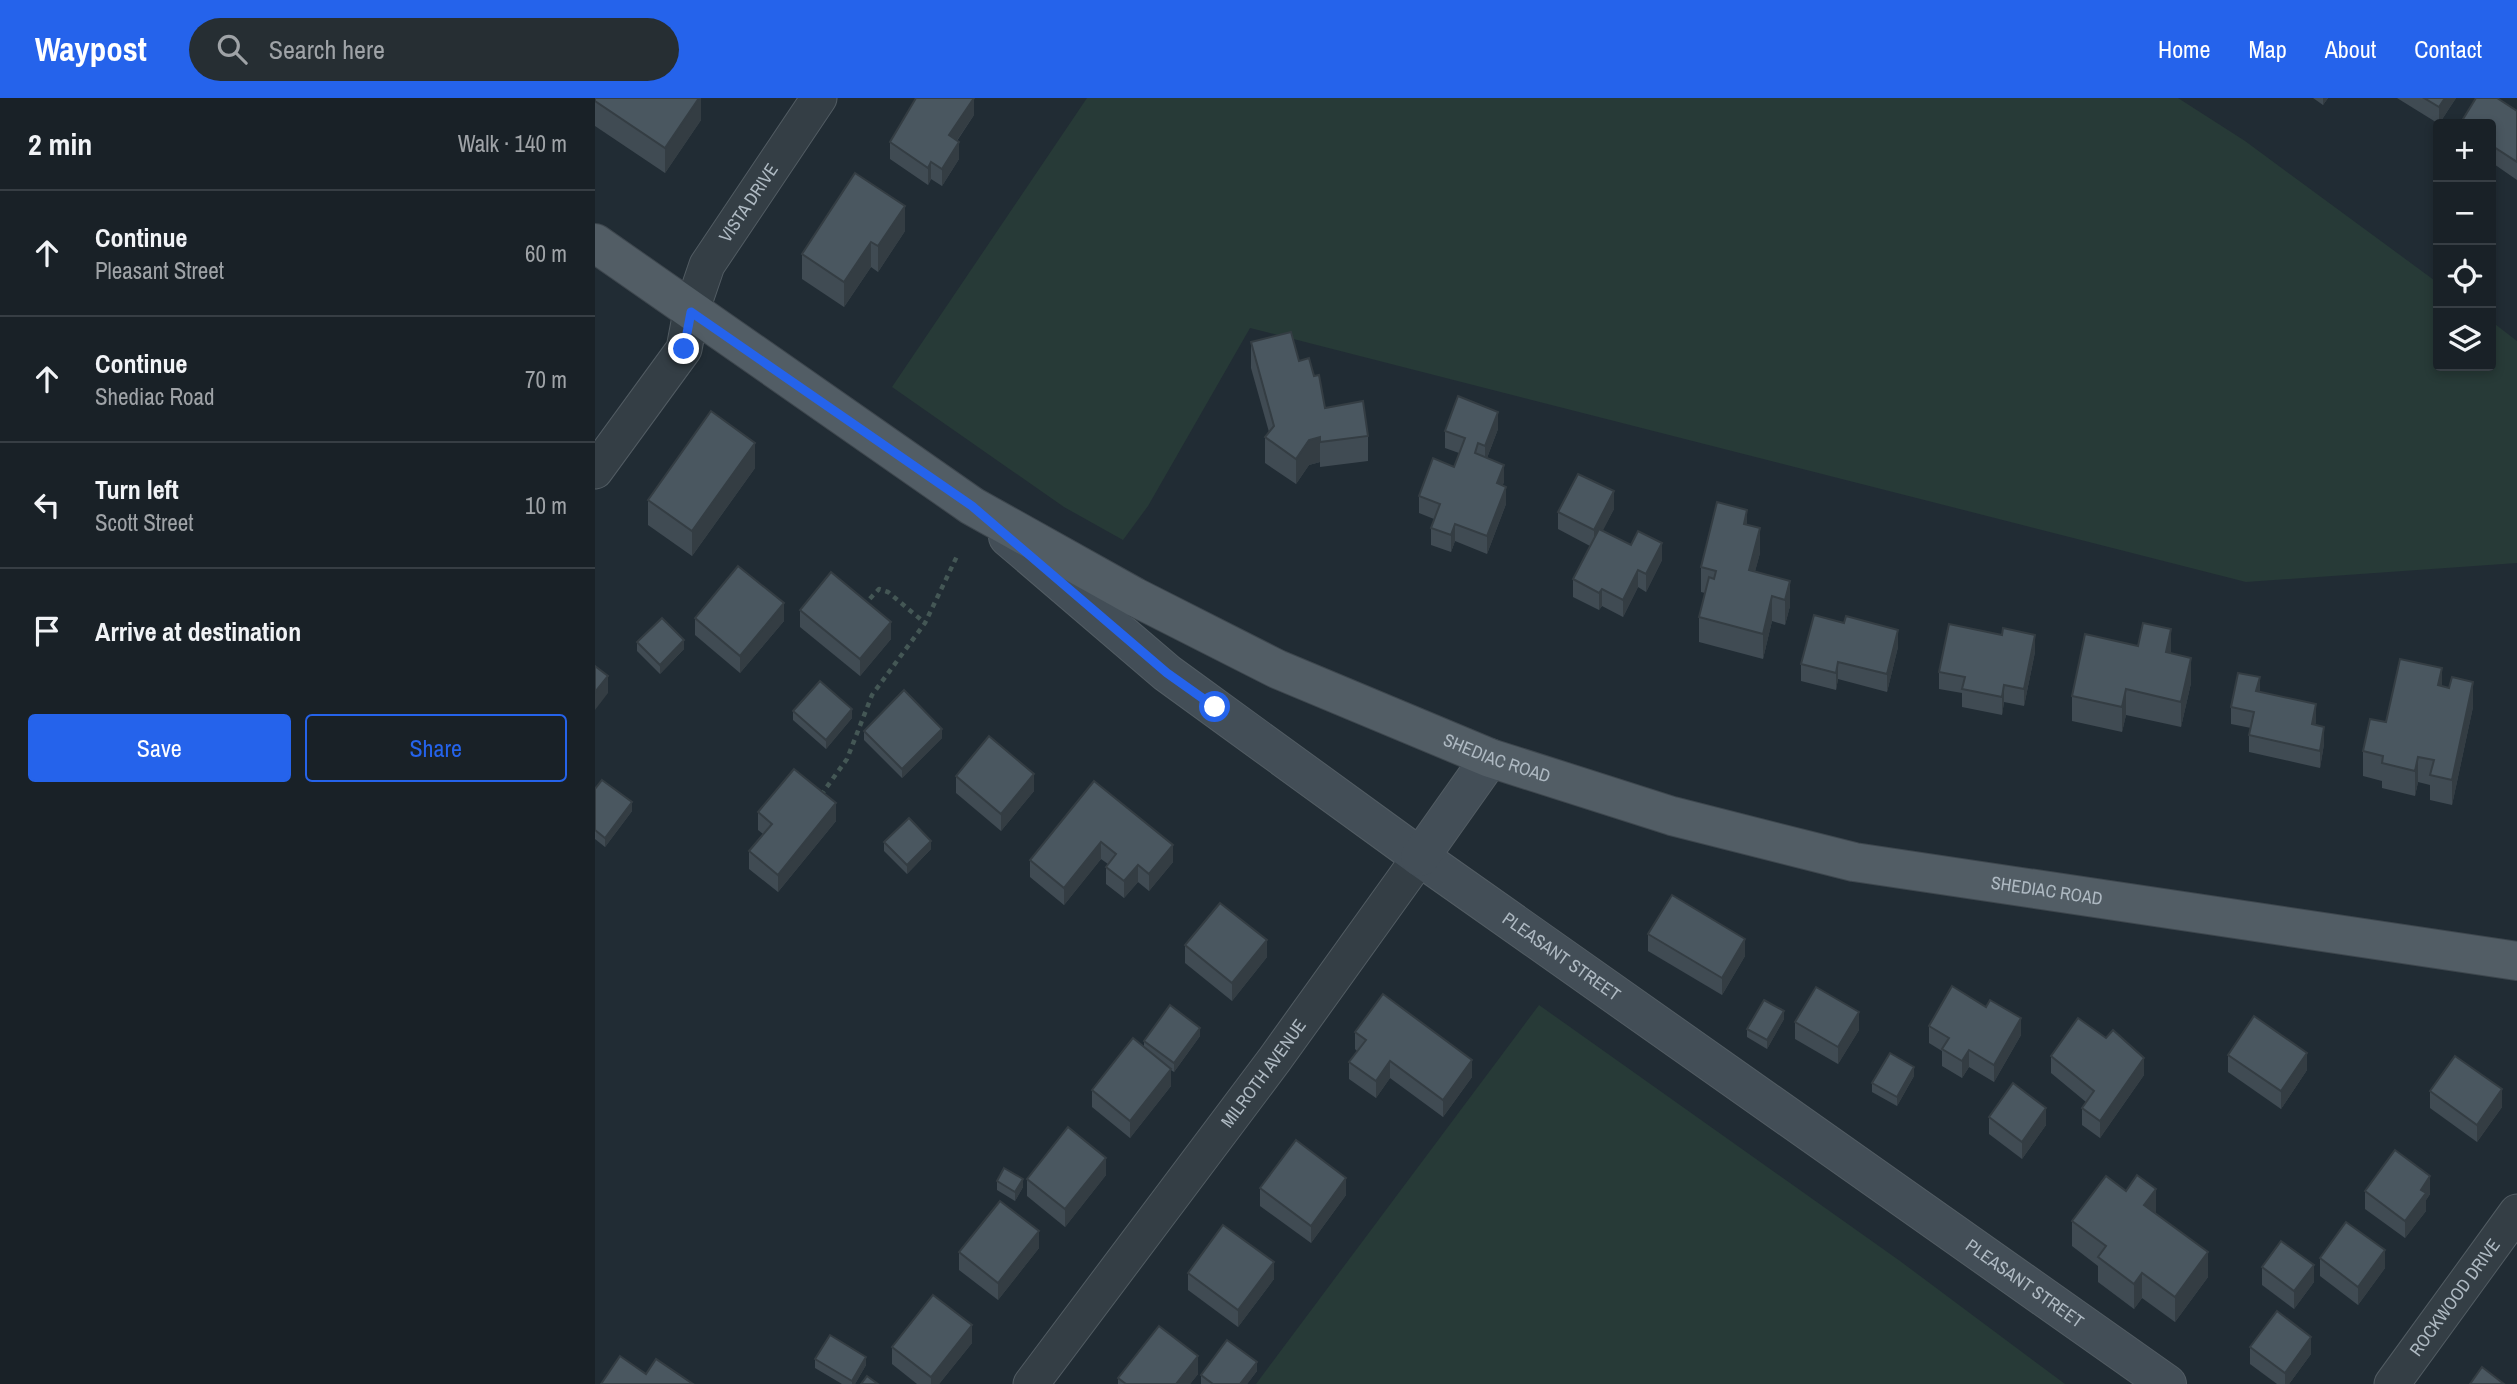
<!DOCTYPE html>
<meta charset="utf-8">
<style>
body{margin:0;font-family:"Archivo Narrow",sans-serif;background:#262e33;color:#f1f3f6}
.controls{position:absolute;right:21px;top:21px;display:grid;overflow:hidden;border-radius:7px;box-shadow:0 4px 10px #0003}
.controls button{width:63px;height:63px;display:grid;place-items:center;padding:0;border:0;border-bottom:2px solid #373e44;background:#192127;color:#f1f3f6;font:35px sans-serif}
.stop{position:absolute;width:21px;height:21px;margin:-16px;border:5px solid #2563eb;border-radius:50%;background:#fff}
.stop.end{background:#2563eb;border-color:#fff;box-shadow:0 2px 7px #0008}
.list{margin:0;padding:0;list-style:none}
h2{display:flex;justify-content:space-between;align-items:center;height:91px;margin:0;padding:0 28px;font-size:30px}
h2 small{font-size:23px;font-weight:400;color:#9fa3a7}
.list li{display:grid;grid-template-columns:46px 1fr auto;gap:21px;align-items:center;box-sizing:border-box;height:126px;padding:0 28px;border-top:2px solid #373e44}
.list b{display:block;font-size:26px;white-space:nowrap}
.list p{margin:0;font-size:23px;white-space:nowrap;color:#9fa3a7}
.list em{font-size:23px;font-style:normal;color:#9fa3a7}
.actions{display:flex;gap:14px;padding:21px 28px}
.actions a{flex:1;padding:16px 0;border:2px solid #2563eb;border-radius:7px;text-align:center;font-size:24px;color:#2563eb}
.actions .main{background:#2563eb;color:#fff}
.icon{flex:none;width:38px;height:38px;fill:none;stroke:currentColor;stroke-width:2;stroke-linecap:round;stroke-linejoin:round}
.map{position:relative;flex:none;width:1922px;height:1286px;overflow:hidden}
header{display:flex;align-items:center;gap:42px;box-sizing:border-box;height:98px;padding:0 35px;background:#2563eb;color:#fff}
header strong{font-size:33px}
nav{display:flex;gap:38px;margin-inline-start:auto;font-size:24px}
.search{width:490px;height:63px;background:#262e33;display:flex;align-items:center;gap:18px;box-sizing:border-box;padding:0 24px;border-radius:38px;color:#9fa3a7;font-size:26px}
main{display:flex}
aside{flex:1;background:#192127}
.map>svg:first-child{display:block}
</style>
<header>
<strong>Waypost</strong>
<div class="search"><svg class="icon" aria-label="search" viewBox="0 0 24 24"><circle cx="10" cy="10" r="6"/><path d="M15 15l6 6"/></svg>Search here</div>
<nav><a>Home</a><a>Map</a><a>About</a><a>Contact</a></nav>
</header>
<main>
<aside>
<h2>2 min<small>Walk · 140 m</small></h2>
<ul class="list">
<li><svg class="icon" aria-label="ahead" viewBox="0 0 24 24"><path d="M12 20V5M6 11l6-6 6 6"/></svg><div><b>Continue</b><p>Pleasant Street</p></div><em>60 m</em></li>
<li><svg class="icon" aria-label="ahead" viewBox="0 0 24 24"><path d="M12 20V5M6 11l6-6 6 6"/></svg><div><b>Continue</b><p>Shediac Road</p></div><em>70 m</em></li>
<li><svg class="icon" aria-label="left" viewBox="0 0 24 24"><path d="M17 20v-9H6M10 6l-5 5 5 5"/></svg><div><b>Turn left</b><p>Scott Street</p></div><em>10 m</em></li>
<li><svg class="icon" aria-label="arrive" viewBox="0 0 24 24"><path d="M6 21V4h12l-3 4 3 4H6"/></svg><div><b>Arrive at destination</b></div></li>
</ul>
<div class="actions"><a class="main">Save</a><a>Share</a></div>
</aside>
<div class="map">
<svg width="1922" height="1286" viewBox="0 0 1922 1286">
<rect width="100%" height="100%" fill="#212c34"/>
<!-- green -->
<g fill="#273a37">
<polygon points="492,0 1583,0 1650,43 1843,185 1843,268 1896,268 1896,223 1922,243 1922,465 1651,484 655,230 553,408 528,442 469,409 297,289"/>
<polygon points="944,907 1305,1163 1470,1286 661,1286"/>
</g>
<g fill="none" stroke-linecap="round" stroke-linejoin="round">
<!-- street casing -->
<g stroke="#525c63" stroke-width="37">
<g id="street">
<path id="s1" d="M0 373 89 251 96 214 112 167 224 0"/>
<path id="s2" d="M436 1286 680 961 825 759"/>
<path id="s3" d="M1797 1286 1922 1114"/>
</g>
</g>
<!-- secondary casing -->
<g stroke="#525c63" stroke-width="40">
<g id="secondary">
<path id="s4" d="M413 439 572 575 825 759 1572 1286"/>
<polyline points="825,759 895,660"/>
</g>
</g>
<!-- primary casing -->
<g stroke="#3e474e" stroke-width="40">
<g id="primary">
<path id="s5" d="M0 145 377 408 540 499 682 571 895 660 1077 718 1259 764 1922 863"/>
</g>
</g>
<!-- path -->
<g stroke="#445755" stroke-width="4.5" stroke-dasharray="5 5" stroke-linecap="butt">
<polyline points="268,508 284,491 293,494 330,525"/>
<polyline points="226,697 252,661 277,597 330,525 363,456"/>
</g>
<!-- street -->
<use href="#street" stroke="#343e45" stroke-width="35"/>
<!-- secondary -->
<use href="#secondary" stroke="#434e57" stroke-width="38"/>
<!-- primary -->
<use href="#primary" stroke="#525d65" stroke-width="38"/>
</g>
<!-- wall -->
<g fill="#404b53">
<polygon points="0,0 106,0 106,22 70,75 0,28"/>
<polygon points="1718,0 1733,0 1728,7"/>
<polygon points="1802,0 1861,0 1844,26"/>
<polygon points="1922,13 1922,82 1896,64 1896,26"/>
<polygon points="379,17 362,43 364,61 347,88 336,81 333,87 295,61 295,44"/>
<polygon points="310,133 283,174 276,169 249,209 207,181 207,156"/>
<polygon points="656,244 704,263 719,278 730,310 773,338 773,363 725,369 725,364 714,367 701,386 670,365 670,339 674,334 656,270"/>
<polygon points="903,331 892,360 909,384 907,388 911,406 892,456 860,443 856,454 836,447 836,430 839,421 824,415 824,398 859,369 864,355 850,350 850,333"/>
<polygon points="160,370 97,458 53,427 53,402"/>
<polygon points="1019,411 1007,433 1067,462 1051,494 1043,489 1028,519 1007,508 1004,512 978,499 978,481 995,448 963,431 963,414"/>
<polygon points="1152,427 1165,455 1160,473 1195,483 1195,508 1190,527 1177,523 1168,561 1104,544 1104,519 1110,495 1106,494 1106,469"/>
<polygon points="205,512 296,541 265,578 205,529"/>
<polygon points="100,520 189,523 145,575 100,537"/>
<polygon points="42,544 89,551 65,576 42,553"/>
<polygon points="1303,549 1292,594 1243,581 1241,592 1206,583 1206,566"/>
<polygon points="1440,554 1429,608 1409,604 1407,617 1367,609 1367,595 1344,591 1344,574"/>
<polygon points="1576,556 1596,585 1586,629 1531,617 1527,634 1477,623 1477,598"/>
<polygon points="1847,588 1878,609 1857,707 1835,702 1835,687 1823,684 1820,698 1787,690 1787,683 1768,678 1768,653 1791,624"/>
<polygon points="1665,594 1721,623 1720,627 1729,646 1725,670 1654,654 1654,637 1656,630 1636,626 1636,609"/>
<polygon points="198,613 257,620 231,651 198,622"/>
<polygon points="269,633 347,640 307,680 269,642"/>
<polygon points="361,678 439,693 406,733 361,695"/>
<polygon points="499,683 578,764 554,793 543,784 529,800 511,786 511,769 513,766 506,761 469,807 435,779 435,762"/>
<polygon points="0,691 37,713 10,749 0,741"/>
<polygon points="163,714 241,723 183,794 154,771 154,753 168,736 163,732"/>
<polygon points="289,744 336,751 312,776 289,753"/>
<polygon points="1053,836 1150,858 1127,897 1053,853"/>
<polygon points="590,847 672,859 637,903 590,865"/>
<polygon points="1189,921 1172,951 1152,939 1152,931"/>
<polygon points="1200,924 1264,932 1243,966 1200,941"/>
<polygon points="1334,928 1426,937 1399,984 1374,969 1367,980 1347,968 1347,953 1334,945"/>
<polygon points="760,934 877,979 848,1019 795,980 781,1000 754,981 754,964 762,953 760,951"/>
<polygon points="605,938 579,974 576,972 576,988 535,1040 497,1009 497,992 549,949 549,943"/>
<polygon points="1633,957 1712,972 1686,1011 1633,974"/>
<polygon points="1456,958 1549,977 1505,1040 1487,1027 1487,1010 1491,1004 1456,975"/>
<polygon points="1319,978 1302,1008 1277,994 1277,985"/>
<polygon points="1835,993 1907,1009 1882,1044 1835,1010"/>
<polygon points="1394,1019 1451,1027 1427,1061 1394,1036"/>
<polygon points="511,1077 470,1129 432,1098 432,1081"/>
<polygon points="402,1083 428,1089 420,1103 402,1092"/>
<polygon points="665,1090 751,1097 716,1145 665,1108"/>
<polygon points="1770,1093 1835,1096 1831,1102 1831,1113 1810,1140 1770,1111"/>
<polygon points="1561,1116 1613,1179 1580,1224 1547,1200 1539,1211 1503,1184 1503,1168 1477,1148 1477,1123"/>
<polygon points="444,1150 403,1202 364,1172 364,1154"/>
<polygon points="1725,1160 1790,1170 1763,1207 1725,1178"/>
<polygon points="1667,1169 1719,1184 1699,1211 1667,1187"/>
<polygon points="593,1175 679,1181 643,1229 593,1192"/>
<polygon points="377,1245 344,1286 322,1286 297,1266 297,1249"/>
<polygon points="1655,1249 1716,1256 1694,1286 1682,1286 1655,1266"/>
<polygon points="220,1261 271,1267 260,1286 247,1286 220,1270"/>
<polygon points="662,1273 652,1286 606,1286 606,1277"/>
<polygon points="603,1276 595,1286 523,1286 523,1280"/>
</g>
<!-- shaded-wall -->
<g fill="#343d43">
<polygon points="104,0 106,0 106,22 70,75 70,50"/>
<polygon points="379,0 379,17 354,54 354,37"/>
<polygon points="1728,0 1733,0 1728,7"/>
<polygon points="1850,0 1861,0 1844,26 1844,9"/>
<polygon points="364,44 364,61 347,88 347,71"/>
<polygon points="336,64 336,81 333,87 333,70"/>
<polygon points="310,108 310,133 283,174 283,148"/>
<polygon points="276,144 276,169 249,209 249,184"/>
<polygon points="903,314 903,331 890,365 890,348"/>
<polygon points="725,339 725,364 714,367 701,386 701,361 714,342"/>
<polygon points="160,345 160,370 97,458 97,433"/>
<polygon points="909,367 909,384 902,402 902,385"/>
<polygon points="911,389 911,406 892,456 892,438"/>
<polygon points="1019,393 1019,411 999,450 999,432"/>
<polygon points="1152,412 1152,437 1149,426"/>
<polygon points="860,426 860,443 856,454 856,437"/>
<polygon points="1165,430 1165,455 1154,497 1154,472"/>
<polygon points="1067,445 1067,462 1051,494 1051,476"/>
<polygon points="1043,472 1043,489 1028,519 1028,502"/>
<polygon points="1195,483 1195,508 1190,527 1190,502"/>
<polygon points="1007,491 1007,508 1004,512 1004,495"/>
<polygon points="1177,498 1177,523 1168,561 1168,536"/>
<polygon points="189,505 189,523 145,575 145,558"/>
<polygon points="296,524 296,541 265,578 265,561"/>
<polygon points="1576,531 1576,556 1571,554"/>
<polygon points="1303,532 1303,549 1292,594 1292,576"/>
<polygon points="1440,537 1440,554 1429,608 1429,591"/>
<polygon points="89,542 89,551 65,576 65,567"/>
<polygon points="1596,560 1596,585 1586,629 1586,604"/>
<polygon points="1243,564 1243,581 1241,592 1241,575"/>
<polygon points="1847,570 1847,595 1843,587"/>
<polygon points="13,578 13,595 0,612 0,594"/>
<polygon points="1665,579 1665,596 1661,593"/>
<polygon points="1878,584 1878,609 1857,707 1857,682"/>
<polygon points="1409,587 1409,604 1407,617 1407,599"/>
<polygon points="1531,591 1531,617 1527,634 1527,609"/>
<polygon points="1721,606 1721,623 1717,643 1717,626"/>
<polygon points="257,611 257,620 231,651 231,642"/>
<polygon points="1729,629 1729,646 1725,670 1725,653"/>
<polygon points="347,631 347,640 307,680 307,671"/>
<polygon points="1823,659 1823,684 1820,698 1820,673"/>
<polygon points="439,676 439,693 406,733 406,716"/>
<polygon points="37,704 37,713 10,749 10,740"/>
<polygon points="241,705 241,723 183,794 183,777"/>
<polygon points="336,743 336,751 312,776 312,767"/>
<polygon points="506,744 506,761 469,807 469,790"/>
<polygon points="578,747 578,764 554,793 554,776"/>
<polygon points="543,767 543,784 529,800 529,783"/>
<polygon points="1150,841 1150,858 1127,897 1127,880"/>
<polygon points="672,842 672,859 637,903 637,885"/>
<polygon points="1189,913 1189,921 1172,951 1172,942"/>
<polygon points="1264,914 1264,932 1243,966 1243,949"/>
<polygon points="1426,920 1426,937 1399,984 1399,967"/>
<polygon points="605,930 605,938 579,974 579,965"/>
<polygon points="1374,952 1374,969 1367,980 1367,963"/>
<polygon points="1712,955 1712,972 1686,1011 1686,993"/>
<polygon points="1549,960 1549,977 1505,1040 1505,1023"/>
<polygon points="877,962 877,979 848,1019 848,1002"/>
<polygon points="795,963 795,980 781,1000 781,983"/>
<polygon points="1319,969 1319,978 1302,1008 1302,999"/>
<polygon points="576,971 576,988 535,1040 535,1023"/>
<polygon points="1907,991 1907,1009 1882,1044 1882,1027"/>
<polygon points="1451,1010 1451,1027 1427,1061 1427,1044"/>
<polygon points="511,1060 511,1077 470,1129 470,1111"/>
<polygon points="1835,1078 1835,1096 1831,1102 1831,1113 1810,1140 1810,1123 1826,1092"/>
<polygon points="751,1080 751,1097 716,1145 716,1128"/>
<polygon points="428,1081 428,1089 420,1103 420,1094"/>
<polygon points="1561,1091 1561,1116 1549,1107"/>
<polygon points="444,1133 444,1150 403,1202 403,1185"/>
<polygon points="1790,1152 1790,1170 1763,1207 1763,1189"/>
<polygon points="1613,1154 1613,1179 1580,1224 1580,1199"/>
<polygon points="679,1164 679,1181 643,1229 643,1212"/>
<polygon points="1719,1167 1719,1184 1699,1211 1699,1193"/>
<polygon points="1547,1175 1547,1200 1539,1211 1539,1186"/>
<polygon points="377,1227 377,1245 344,1286 336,1286 336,1279"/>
<polygon points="1716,1239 1716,1256 1694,1286 1690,1286 1690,1275"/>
<polygon points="603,1258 603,1276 595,1286 581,1286"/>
<polygon points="271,1259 271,1267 260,1286 257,1286 257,1283"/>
<polygon points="662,1264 662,1273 652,1286 645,1286"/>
</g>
<!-- building -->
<g fill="#4a5760" stroke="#343d43" stroke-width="2">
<polygon points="0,0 104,0 70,50 0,3"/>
<polygon points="321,0 379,0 354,37 364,44 347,71 336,64 333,70 295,44"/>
<polygon points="1829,0 1850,0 1844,9"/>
<polygon points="1881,0 1902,0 1922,13 1922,64 1896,47 1896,26 1865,26"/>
<polygon points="260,75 310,108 283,148 276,144 249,184 207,156"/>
<polygon points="696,234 704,263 714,260 719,278 724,277 730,310 768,303 773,338 725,344 725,339 714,342 701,361 670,339 679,328 656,244"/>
<polygon points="863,298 903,314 890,348 883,345 880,355 909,367 902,385 911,389 892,438 860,426 856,437 836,430 845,406 824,398 838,360 859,369 870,340 850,333"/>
<polygon points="116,313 160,345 97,433 53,402"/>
<polygon points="983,376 1019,393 999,432 963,414"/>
<polygon points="1122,404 1152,412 1149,426 1165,430 1154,472 1195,483 1190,502 1177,498 1168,536 1104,519 1114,479 1119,481 1121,473 1106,469"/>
<polygon points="1004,431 1036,447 1043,433 1067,445 1051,476 1043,472 1028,502 1007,491 1004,495 978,481"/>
<polygon points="143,468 189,505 145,558 100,520"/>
<polygon points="236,474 296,524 265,561 205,512"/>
<polygon points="1219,517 1249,525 1251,518 1303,532 1292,576 1243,564 1241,575 1206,566"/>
<polygon points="67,520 89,542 65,567 42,544"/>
<polygon points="1548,525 1576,531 1571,554 1596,560 1586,604 1531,591 1527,609 1477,598 1490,536 1543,548"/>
<polygon points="1354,526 1407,537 1408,530 1440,537 1429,591 1409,587 1407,599 1367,591 1370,579 1344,574"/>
<polygon points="1805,561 1847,570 1843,587 1854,590 1857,579 1878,584 1857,682 1835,677 1839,662 1823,659 1820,673 1787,665 1788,658 1768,653 1775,621 1791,624"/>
<polygon points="0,568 13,578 0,594"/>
<polygon points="1643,575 1665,579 1661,593 1721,606 1717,626 1729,629 1725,653 1654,637 1659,614 1636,609"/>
<polygon points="225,583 257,611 231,642 198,613"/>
<polygon points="309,592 347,631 307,671 269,633"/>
<polygon points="394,638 439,676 406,716 361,678"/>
<polygon points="199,671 241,705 183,777 154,753 177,726 163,714"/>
<polygon points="7,682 37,704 10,740 0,732 0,691"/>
<polygon points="499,683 578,747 554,776 543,767 529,783 511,769 521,756 506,744 469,790 435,762"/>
<polygon points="314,720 336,743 312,767 289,744"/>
<polygon points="1077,797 1150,841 1127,880 1053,836"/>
<polygon points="625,805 672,842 637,885 590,847"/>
<polygon points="1357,888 1391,909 1395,902 1426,920 1399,967 1374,952 1367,963 1347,951 1354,940 1334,928"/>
<polygon points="1221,889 1264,914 1243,949 1200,924"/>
<polygon points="788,896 877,962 848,1002 795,963 781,983 754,964 771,942 760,934"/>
<polygon points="1169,902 1189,913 1172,942 1152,931"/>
<polygon points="575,907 605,930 579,965 549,943"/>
<polygon points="1659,918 1712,955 1686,993 1633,957"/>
<polygon points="1483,920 1511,940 1518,932 1549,960 1505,1023 1487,1010 1499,993 1456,958"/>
<polygon points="538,940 576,971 535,1023 497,992"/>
<polygon points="1295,955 1319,969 1302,999 1277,985"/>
<polygon points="1860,958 1907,991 1882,1027 1835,993"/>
<polygon points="1418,985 1451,1010 1427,1044 1394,1019"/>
<polygon points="473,1029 511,1060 470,1111 432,1081"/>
<polygon points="701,1042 751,1080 716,1128 665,1090"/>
<polygon points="1800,1052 1835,1078 1826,1092 1831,1095 1810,1123 1770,1093"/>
<polygon points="409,1070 428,1081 420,1094 402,1083"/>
<polygon points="1542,1077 1561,1091 1549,1107 1613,1154 1580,1199 1547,1175 1539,1186 1503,1159 1511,1148 1477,1123 1511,1078 1531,1093"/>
<polygon points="405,1103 444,1133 403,1185 364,1154"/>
<polygon points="1751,1124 1790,1152 1763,1189 1725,1160"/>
<polygon points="628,1127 679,1164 643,1212 593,1175"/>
<polygon points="1686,1143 1719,1167 1699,1193 1667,1169"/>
<polygon points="338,1197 377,1227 336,1279 297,1249"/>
<polygon points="1682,1213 1716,1239 1690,1275 1655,1249"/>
<polygon points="564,1228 603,1258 581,1286 531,1286 523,1280"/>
<polygon points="235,1237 271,1259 257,1283 220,1261"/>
<polygon points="632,1242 662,1264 645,1286 618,1286 606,1277"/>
<polygon points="25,1258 51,1276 61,1261 98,1286 6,1286"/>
<polygon points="1887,1269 1909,1286 1875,1286"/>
<polygon points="272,1278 283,1286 266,1286"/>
</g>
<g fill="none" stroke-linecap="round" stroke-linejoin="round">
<!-- route -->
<polyline stroke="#2563eb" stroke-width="9" points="89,251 96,214 377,408 572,575 620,609"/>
</g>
<g text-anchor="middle" stroke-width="5" stroke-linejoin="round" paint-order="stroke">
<!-- street labels -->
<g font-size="18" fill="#aeb9c2" stroke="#1a2329">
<text dy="6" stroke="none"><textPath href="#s1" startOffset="313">VISTA DRIVE</textPath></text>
<text dy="6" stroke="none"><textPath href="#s5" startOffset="1043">SHEDIAC ROAD</textPath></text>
<text dy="6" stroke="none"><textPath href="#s5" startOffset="1610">SHEDIAC ROAD</textPath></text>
<text dy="6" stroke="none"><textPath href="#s4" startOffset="695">PLEASANT STREET</textPath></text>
<text dy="6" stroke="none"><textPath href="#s2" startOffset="388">MILROTH AVENUE</textPath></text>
<text dy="6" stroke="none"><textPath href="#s4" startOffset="1262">PLEASANT STREET</textPath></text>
<text dy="6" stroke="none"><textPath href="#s3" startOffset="107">ROCKWOOD DRIVE</textPath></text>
</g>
</g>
</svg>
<div class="controls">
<button>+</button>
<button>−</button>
<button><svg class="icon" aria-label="locate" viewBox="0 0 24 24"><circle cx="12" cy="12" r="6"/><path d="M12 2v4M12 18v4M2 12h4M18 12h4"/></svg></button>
<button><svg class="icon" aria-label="layers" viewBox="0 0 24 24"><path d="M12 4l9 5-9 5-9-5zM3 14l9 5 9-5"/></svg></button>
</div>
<div class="stop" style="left:620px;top:609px"></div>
<div class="stop end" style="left:89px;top:251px"></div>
</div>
</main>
